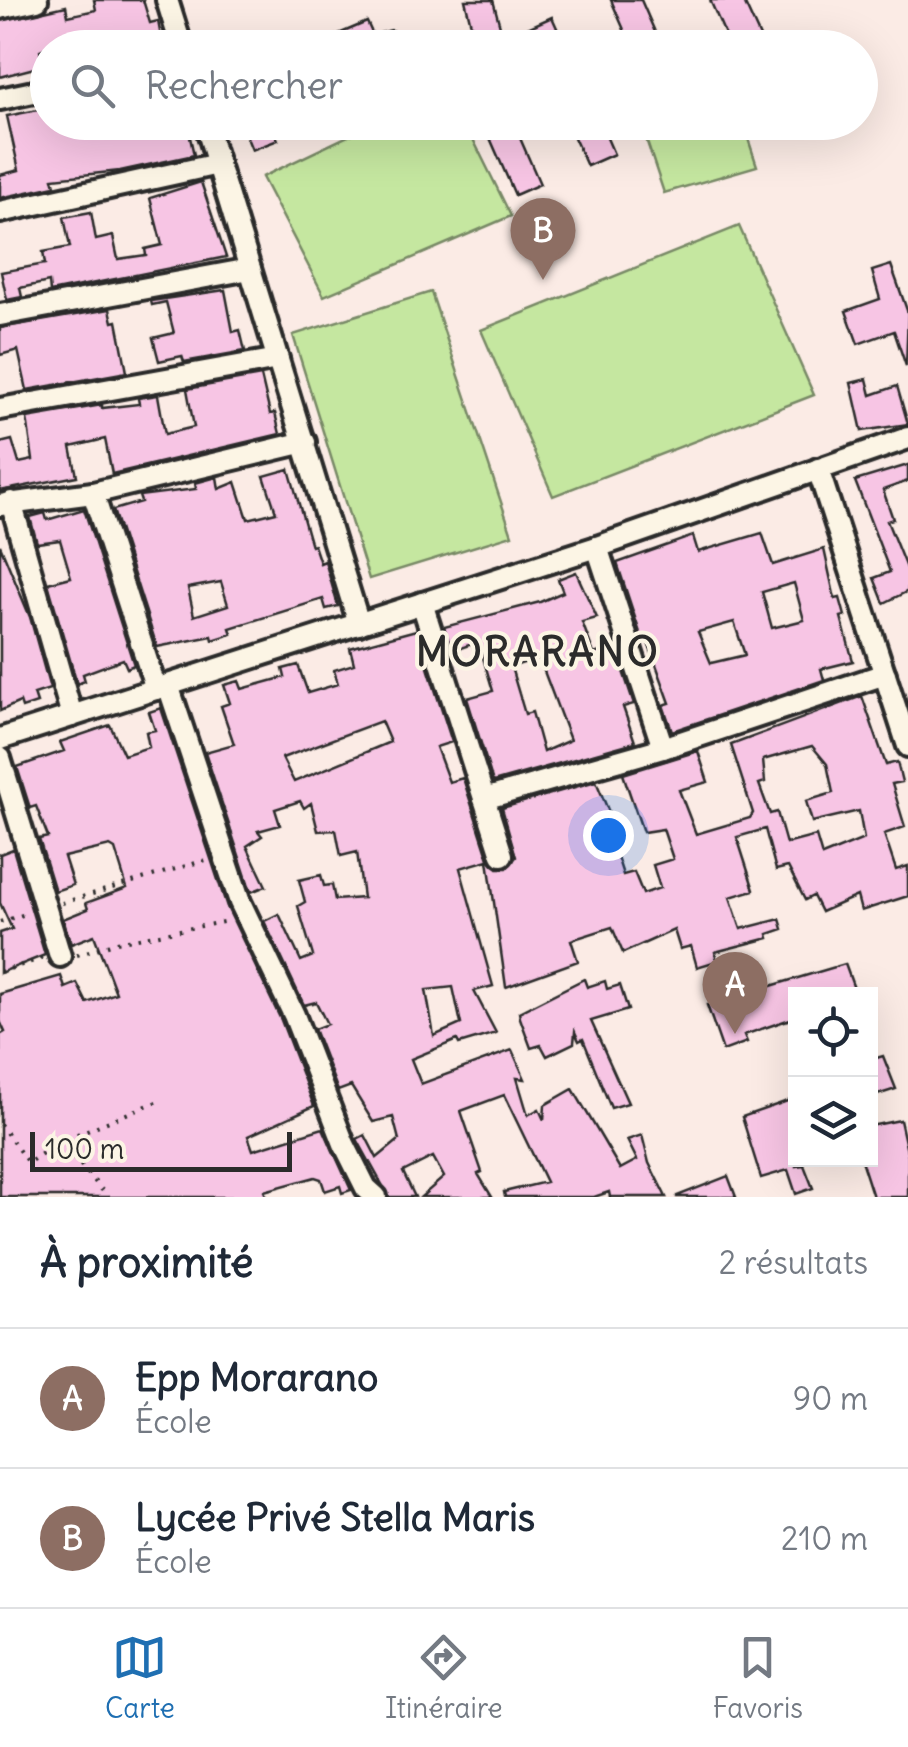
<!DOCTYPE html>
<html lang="fr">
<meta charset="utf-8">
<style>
body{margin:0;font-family:Delius,sans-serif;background:#f2f2f3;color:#1f2937}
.controls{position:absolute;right:30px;bottom:30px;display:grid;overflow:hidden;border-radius:0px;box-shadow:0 10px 40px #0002}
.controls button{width:90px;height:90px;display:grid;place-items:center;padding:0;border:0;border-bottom:2px solid #e0e1e3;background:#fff;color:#1f2937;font:50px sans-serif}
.scale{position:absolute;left:30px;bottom:25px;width:262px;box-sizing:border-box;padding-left:10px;border:5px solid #2b2b2b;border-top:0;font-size:28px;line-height:35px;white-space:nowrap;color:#2b2b2b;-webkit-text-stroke:8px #fcf5e5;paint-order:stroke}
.you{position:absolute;left:608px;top:835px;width:35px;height:35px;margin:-25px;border:8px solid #fff;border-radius:50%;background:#1a73e8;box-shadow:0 0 0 15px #1a73e833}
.badge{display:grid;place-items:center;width:65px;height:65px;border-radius:50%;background:#1f6fb2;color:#fff;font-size:32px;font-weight:700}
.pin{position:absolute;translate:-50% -82px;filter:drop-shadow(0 2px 5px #0008)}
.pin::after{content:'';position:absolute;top:52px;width:35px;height:30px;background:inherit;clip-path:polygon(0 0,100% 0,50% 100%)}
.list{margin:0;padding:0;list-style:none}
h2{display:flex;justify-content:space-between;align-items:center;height:130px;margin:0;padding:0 40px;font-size:42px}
h2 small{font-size:32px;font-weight:400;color:#747a83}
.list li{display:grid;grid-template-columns:65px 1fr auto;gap:30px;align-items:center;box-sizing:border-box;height:140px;padding:0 40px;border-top:2px solid #e0e1e3}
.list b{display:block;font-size:38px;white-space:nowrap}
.list p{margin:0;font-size:32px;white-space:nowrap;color:#747a83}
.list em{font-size:32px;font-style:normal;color:#747a83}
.icon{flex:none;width:55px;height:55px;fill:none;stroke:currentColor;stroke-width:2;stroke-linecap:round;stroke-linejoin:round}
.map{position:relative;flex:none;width:908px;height:1197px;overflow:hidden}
.search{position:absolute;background:#fff;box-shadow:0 10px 40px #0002;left:30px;right:30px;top:30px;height:110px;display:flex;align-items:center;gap:25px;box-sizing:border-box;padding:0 35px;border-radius:55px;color:#747a83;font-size:38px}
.sheet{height:410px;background:#fff}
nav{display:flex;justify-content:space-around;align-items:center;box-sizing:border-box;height:140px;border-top:2px solid #e0e1e3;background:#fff;font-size:28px;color:#747a83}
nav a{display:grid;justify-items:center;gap:5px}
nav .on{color:#1f6fb2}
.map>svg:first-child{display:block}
</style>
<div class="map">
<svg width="908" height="1197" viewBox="0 0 908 1197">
<rect width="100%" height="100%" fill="#fbebe5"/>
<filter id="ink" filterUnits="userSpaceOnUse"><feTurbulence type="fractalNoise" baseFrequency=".01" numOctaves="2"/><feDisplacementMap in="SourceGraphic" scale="20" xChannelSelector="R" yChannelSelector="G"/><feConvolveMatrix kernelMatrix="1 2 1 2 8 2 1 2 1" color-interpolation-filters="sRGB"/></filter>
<g filter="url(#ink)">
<!-- green -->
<g fill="#c5e7a0" stroke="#788966" stroke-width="2.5">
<polygon points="699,122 743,123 757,166 664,193 646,139"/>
<polygon points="375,123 465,123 511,216 324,296 262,177"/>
<polygon points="739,226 814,395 553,496 481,330"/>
<polygon points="431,292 512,535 369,579 293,335"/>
</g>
<!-- building -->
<g fill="#f7c5e4" stroke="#2b2b2b" stroke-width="2.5" fill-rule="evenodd">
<polygon points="94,0 143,0 150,23 158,21 161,37 129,48 109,48 108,43 45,48 40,50 42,66 0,77 0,21 66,6 68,16 96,10"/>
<polygon points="465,0 493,0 502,34 475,41"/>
<polygon points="611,0 641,0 662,48 632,48"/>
<polygon points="710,0 743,0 765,48 731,48"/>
<polygon points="552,17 566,48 534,48 525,29"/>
<polygon points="367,22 373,35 391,30 400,33 400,48 306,48"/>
<polygon points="48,108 48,122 153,122 155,131 187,124 194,155 120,171 53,178 55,186 0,198 0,175 19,170 7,116"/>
<polygon points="256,122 271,122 278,140 252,150 243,128"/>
<polygon points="483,122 513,122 540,184 515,195"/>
<polygon points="567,122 600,122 614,154 587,166"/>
<polygon points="201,182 226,257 50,292 49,282 20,288 22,297 7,300 1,272 45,264 43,252 70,247 64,217 91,212 96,240 113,236 118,259 146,255 145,249 162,245 150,198"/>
<polygon points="891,265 908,313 906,366 894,331 858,344 846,311 880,299 872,271"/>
<polygon points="225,290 233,332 240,330 245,351 184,362 182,356 159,361 153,338 174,333 166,302 152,305 151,301"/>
<polygon points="110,309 113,322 117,321 127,372 27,390 18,350 0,355 0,328"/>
<polygon points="261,376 270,414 275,413 280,434 112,474 105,439 71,447 77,476 0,491 0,443 12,440 19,463 33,460 27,418 102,405 102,408 139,404 138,398 158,395 165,434 194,427 187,389"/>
<polygon points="867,379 871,395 897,386 908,424 862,431 851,383"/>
<polygon points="908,465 908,481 883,490 893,519 887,521 908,573 908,591 884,603 874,578 890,572 855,481"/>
<path d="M289 469 311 546 314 545 320 563 325 561 338 606 326 609 323 599 230 628 232 634 213 640 212 636 157 647 113 510 141 502 139 496 196 489 195 483 217 477 219 489 236 482 248 519 276 512 264 476ZM221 582 228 605 194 616 188 588Z"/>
<polygon points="84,509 134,665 127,668 123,659 83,674 85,681 77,684 48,583 71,577 60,540 37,543 30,517 45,513 47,520"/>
<path d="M762 533 773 565 824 549 835 599 840 598 845 616 841 617 853 661 821 669 824 680 672 731 663 705 670 703 646 637 642 639 617 563 693 536 698 552ZM794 583 804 620 772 628 762 592ZM734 622 745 655 711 663 698 632Z"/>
<polygon points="0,545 30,617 50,689 34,694 37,703 22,708 20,702 0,711"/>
<path d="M576 572 597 618 582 622 594 654 615 647 634 704 623 707 635 742 493 782 467 698 493 691 481 651 475 653 472 644 452 651 444 627 540 602 563 592 558 579ZM539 658 570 740 543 752 532 712 525 714 511 667Z"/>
<path d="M416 630 452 742 436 747 449 782 463 778 489 859 498 868H507L516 857 502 808 596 781 620 839 612 841 623 875 634 872 643 894 660 888 653 865 673 859 663 829 643 832 623 774 698 751 708 782 679 790 696 834 750 818 753 813 731 745 862 696 886 765 897 762 902 782 892 784 905 827 884 834 896 870 908 866V896L861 911 857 896 821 912 813 896 805 900 788 867 776 870 765 829 737 837 754 890 730 897 741 929 780 919 783 929 768 934 769 938 715 952 717 961 697 967 691 946 680 949 674 930 623 953 612 927 571 940 578 961 506 987 488 860 460 868 493 986 474 991 496 1033 459 1044 457 1040 411 1059 421 1084 512 1050 525 1079 517 1078 528 1115 539 1109 544 1120 545 1105 573 1089 620 1169 637 1160 627 1140 642 1135 649 1163 666 1197H610L609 1192 594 1197H505L504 1192 546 1182 504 1095 461 1111 482 1172 478 1174 492 1197H421L444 1177 433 1157 403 1172 415 1197H389L357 1139 365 1135 377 1158 399 1140 393 1117 373 1122 351 1086 338 1091 314 1029 327 1024 316 1002 304 1005 264 921 279 914 301 961 313 956 298 906 305 902 299 880 321 875 324 886 332 885 335 900 363 898 357 852 341 856 336 830 318 831 311 803 304 808 300 801 275 809 280 825 258 831 262 836 247 846 266 886 251 892 205 752 234 744 221 706 230 703 224 685 239 681 242 689 285 677 283 669 298 665 308 693 338 684 334 670 354 664 350 648ZM381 721 390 742 294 782 282 758ZM812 746 827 764 833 793 806 801 812 822 859 811 864 839 822 856 816 836 786 844 777 812 770 814 759 784 765 782 763 760ZM453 987 461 1024 434 1036 426 990Z"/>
<polygon points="161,708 227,907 281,1020 314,1106 248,1136 253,1150 323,1128 351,1190 342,1193 340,1186 325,1191 321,1179 315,1177 264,1191 267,1197 0,1197 0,1035 5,1032 0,1021 0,994 61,976 65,988 77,983 87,1003 116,993 94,935 71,944 63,919 88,909 86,903 127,888 115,849 110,846 64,857 73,885 55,891 39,839 48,837 36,806 30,808 17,767 64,751 60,742 110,725 124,755 149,747 146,732 155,730 149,712"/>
<polygon points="13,849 45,955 0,973 0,933 12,929 0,903 0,854"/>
<polygon points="845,964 856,994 796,994 796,1017 744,1035 747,1042 723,1051 707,1005"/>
<polygon points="584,979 587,987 605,981 607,989 620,985 628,1010 591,1021 628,1103 611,1108 583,1039 579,1041 575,1032 574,1043 547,1056 541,1045 531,1048 520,1018 519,1012"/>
<polygon points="883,1056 896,1089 874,1096 870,1060"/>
<polygon points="796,1098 796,1166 804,1165 813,1188 796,1194 788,1170 761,1178 742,1117"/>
<polygon points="900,1120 908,1156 908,1197 873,1197 861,1160 870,1160 870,1126"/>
<polygon points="728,1176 736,1197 677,1197 677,1196"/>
</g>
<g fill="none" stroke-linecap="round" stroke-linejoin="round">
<!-- minor casing -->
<g stroke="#2b2b2b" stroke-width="28">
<g id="minor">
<polyline points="167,0 182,48"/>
<polyline points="0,8 37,0"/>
<polyline points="0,99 48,89"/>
<polyline points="205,122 359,624"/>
<polyline points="0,212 218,164"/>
<polyline points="0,315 250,269"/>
<polyline points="0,409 278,359"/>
<polyline points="818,469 908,746"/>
<polyline points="93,493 156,689"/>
<polyline points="11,502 72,716"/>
<polyline points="0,505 93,493 305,442"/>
<polyline points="597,547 663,748"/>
<polyline points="422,603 502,855"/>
<polyline points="168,685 240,902 294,1015 344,1144 366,1188 376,1197"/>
<polyline points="0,739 597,547 908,438"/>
<polyline points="0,758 60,956"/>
<polyline points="484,799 663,748 885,674"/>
</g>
</g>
<!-- path -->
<g stroke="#2b2b2b" stroke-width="4" stroke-dasharray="2.5 8" stroke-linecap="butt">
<polyline points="62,903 206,860"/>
<polyline points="0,922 29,913"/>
<polyline points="77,955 117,942 228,921"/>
<polyline points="0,972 43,958"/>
<polyline points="0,1124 28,1163 60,1141 156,1102"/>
<polyline points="60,1141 108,1197"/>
</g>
<!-- minor -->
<use href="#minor" stroke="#fcf5e5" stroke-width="20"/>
</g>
</g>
<g text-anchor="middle" stroke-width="8" stroke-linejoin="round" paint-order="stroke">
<!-- district labels -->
<g font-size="40" font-weight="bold" letter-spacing="2.5" fill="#2b2b2b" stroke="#fcf5e5">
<text x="538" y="666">MORARANO</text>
</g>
</g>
</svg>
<div class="controls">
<button><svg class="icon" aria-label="locate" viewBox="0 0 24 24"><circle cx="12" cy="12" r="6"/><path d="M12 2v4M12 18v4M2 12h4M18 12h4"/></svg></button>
<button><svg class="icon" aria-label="layers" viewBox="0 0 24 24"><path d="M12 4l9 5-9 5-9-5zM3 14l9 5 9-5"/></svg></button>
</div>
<div class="scale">100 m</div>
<div class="you"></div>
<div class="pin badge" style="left:735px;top:1034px;background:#8d6e63">A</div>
<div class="pin badge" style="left:543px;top:280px;background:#8d6e63">B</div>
<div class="search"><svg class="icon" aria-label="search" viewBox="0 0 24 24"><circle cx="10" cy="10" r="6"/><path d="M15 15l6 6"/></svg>Rechercher</div>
</div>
<section class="sheet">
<h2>À proximité<small>2 résultats</small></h2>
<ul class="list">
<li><span class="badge" style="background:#8d6e63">A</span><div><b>Epp Morarano</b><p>École</p></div><em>90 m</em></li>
<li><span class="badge" style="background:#8d6e63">B</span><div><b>Lycée Privé Stella Maris</b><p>École</p></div><em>210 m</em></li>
</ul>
</section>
<nav>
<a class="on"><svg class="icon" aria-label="map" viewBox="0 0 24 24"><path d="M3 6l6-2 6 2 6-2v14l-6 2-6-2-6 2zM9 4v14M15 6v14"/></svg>Carte</a>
<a><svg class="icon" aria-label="directions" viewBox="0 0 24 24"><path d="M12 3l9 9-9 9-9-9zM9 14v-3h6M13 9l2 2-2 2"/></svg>Itinéraire</a>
<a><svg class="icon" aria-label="saved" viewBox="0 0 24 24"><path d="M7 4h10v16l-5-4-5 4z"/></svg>Favoris</a>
</nav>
